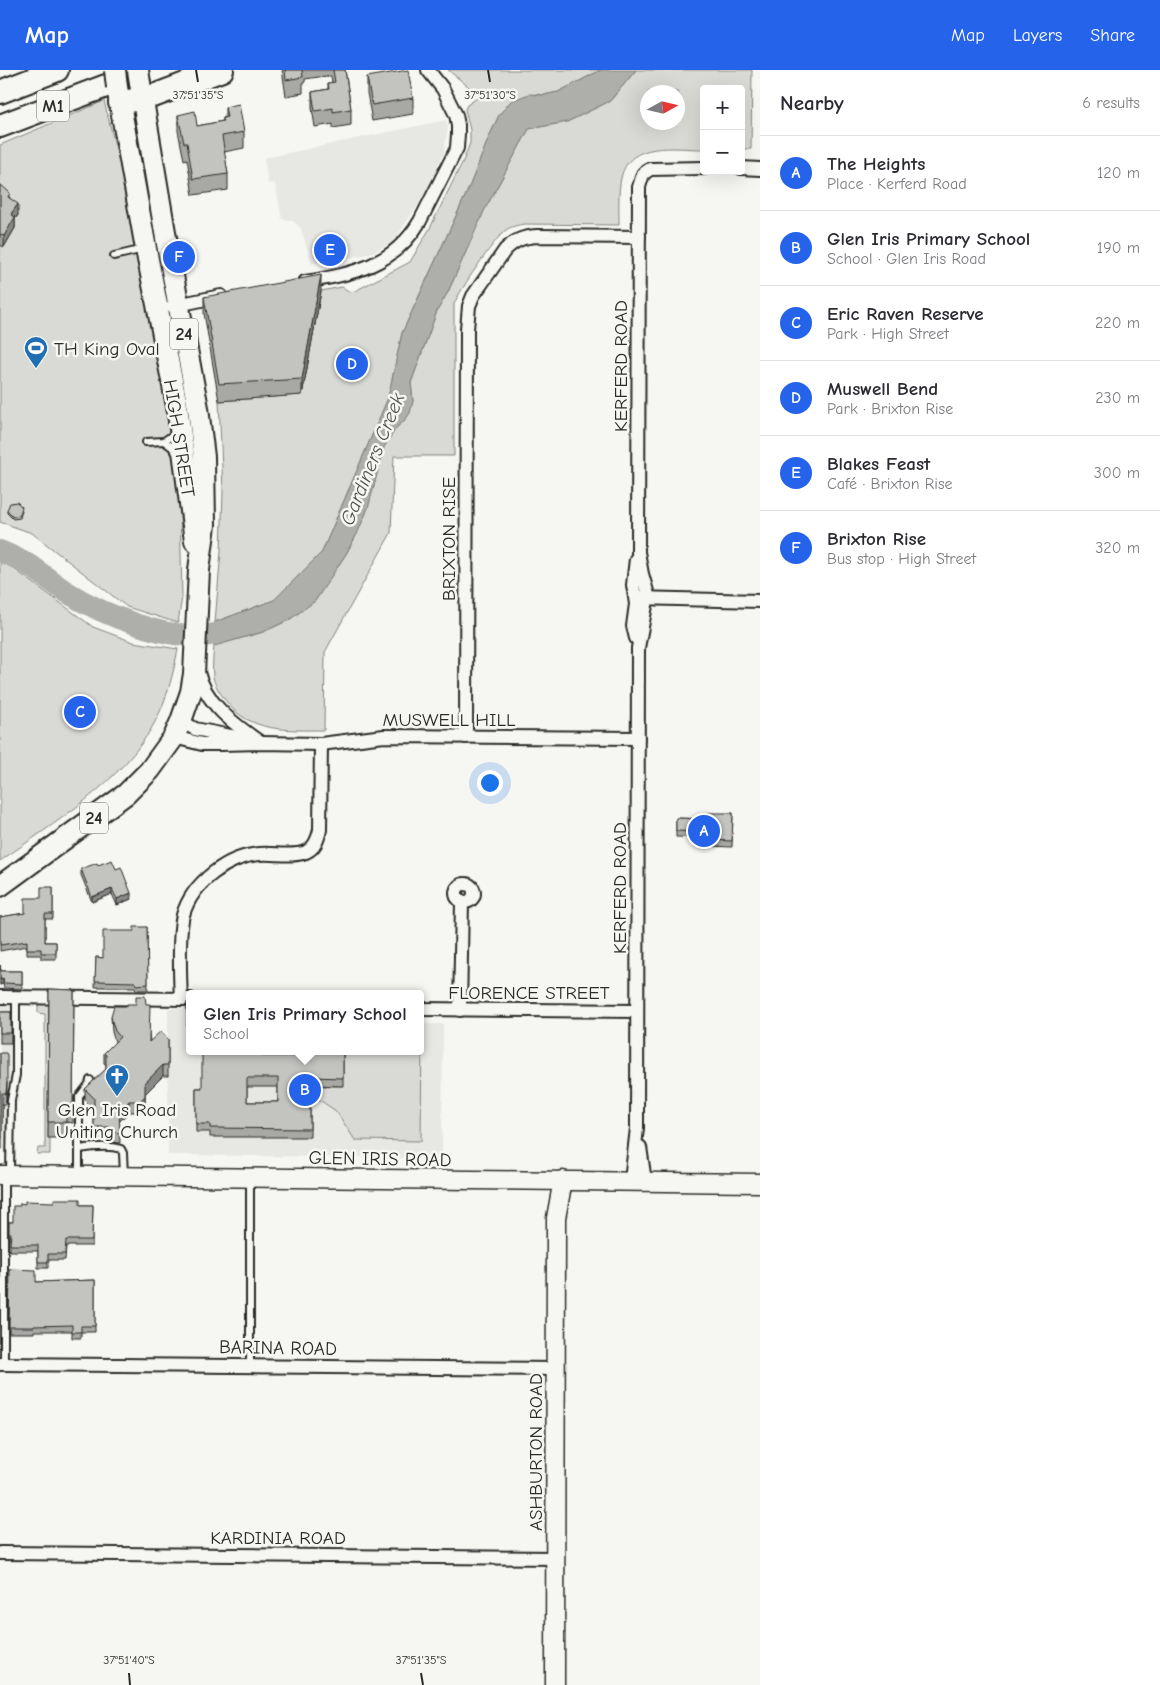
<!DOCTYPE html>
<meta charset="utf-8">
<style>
body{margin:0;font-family:"Comic Neue",sans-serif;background:#f7f7f7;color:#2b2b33}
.controls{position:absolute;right:15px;top:15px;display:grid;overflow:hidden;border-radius:5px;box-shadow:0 5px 20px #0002}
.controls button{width:45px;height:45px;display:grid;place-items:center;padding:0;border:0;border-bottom:1px solid #e1e1e2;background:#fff;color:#2b2b33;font:25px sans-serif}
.compass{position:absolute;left:640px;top:15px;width:45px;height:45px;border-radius:50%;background:#fff;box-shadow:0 5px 20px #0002;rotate:82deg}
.you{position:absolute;left:489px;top:712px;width:18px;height:18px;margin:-12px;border:4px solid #fff;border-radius:50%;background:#1a73e8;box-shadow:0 0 0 8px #1a73e833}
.badge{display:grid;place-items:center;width:32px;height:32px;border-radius:50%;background:#2563eb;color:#fff;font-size:16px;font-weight:700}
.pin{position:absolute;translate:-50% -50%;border:2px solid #fff;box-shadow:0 1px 5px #0006}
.popup{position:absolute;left:186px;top:920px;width:238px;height:65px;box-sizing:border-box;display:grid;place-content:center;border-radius:5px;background:#fff;filter:drop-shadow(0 1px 4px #0005);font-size:16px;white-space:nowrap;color:#7c7c81}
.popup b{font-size:19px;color:#2b2b33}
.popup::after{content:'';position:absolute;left:50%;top:100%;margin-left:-10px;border:10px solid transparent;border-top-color:#fff}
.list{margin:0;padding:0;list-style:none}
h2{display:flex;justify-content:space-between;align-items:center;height:65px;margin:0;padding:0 20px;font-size:21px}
h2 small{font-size:16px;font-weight:400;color:#7c7c81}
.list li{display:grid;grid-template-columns:32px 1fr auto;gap:15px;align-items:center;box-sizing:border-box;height:75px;padding:0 20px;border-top:1px solid #e1e1e2}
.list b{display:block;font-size:19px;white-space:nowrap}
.list p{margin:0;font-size:16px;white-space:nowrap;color:#7c7c81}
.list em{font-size:16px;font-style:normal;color:#7c7c81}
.map{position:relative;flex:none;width:760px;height:1615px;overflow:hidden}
header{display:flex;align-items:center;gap:30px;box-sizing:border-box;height:70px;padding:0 25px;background:#2563eb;color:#fff}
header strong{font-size:24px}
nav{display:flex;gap:28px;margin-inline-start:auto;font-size:18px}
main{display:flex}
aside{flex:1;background:#fff}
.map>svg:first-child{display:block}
</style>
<header>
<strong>Map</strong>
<nav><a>Map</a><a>Layers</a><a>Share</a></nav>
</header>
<main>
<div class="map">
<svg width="760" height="1615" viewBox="0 0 760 1615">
<rect width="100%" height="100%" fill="#f6f6f2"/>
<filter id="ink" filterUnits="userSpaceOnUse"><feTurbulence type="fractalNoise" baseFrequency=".02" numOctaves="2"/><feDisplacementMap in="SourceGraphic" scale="10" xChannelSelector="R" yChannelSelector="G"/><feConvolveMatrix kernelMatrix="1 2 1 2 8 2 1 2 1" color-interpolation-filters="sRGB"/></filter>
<g filter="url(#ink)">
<!-- built -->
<g fill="#e7e7e3">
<polygon points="446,50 448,57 444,83 423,127 394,171 376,181 364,185 312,194 301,158 293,151 282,149 275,113 268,114 264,88"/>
<polygon points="0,932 21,933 19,1032 14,1032 13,1084 0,1079"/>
<polygon points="168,938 190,938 190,981 420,981 420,954 443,954 442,1088 168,1085"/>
</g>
<!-- green -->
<g fill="#d9d9d5" stroke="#828280" fill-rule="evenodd">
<polygon points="448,0 601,0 558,22 544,25 536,24 511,31 499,45 489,67 468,120 402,263 388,328 322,482 274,530 215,552 221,481 223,421 219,331 302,325 321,221 342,217 350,222 355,221 410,192 430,158 464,89 470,73 470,60 465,39 467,35 480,26"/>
<path d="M636 0H752L751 79H741V19H704V79C674 79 629 70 621 108 618 123 619 140 619 155L525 154C518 155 512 156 506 160 494 169 460 220 454 234V386H394L391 463 325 582 324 660C288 660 250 663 226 631 220 623 215 616 213 607 212 597 213 586 214 576L263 562 289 550 315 531 346 484 357 464 368 438 384 377 396 358 406 349 413 331 411 313 437 241 448 222 485 139 529 59 567 52 610 31ZM648 22H678V52H648Z"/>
<polygon points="104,31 131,140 179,395 182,527 178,553 127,537 32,463 0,452 0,75"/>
<path d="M0 492 13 498 93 557 133 572 178 579C173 605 167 629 155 652 123 712 54 753 0 791Z"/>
<polygon points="38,933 49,933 48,1067 50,1068 50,1084 37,1084 38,1078 45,1078 45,944 38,943"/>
<polygon points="420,964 422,964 421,1071 355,1070 336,1041 312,1025 318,1016 342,1016 343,981 420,981"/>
</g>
<!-- water -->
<polygon fill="#aeaeab" stroke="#7a7a78" points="601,0 636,0 610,31 567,52 529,59 485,139 448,222 437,241 411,313 413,331 410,343 406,349 396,358 384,377 368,438 357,464 346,484 315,531 289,550 263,562 214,576 215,552 274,530 322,482 388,328 402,263 468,120 489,67 499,45 511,31 529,24 544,25 558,22"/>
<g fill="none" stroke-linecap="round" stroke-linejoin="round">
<!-- river -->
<path stroke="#aeaeab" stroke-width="22" d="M0 481C7 484 14 487 21 490 36 499 50 511 65 521 101 544 173 574 215 564 225 561 235 557 244 554"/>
<!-- lane casing -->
<g stroke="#2b2b2b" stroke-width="10">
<g id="lane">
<polyline points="114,186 144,179"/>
<polyline points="164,371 172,377 177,384"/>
<polyline points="146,372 164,371 177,362"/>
<path d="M80 1079C92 1077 109 1075 121 1079L123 1083 124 1105"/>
<polyline points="10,1104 11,1030 16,1005 16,927"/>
<polyline points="79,1105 79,1027 89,1014 90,1010"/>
<polyline points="250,1110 250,1296"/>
<polyline points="4,1294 4,1106"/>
</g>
</g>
<!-- street casing -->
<g stroke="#2b2b2b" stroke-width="16">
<g id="street">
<polyline points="741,98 760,99"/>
<path d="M305 212C352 204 394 196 420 151L457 78 458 64V55L456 45 443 19 428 0"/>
<polyline points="172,236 221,226"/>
<polyline points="636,528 760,531"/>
<polyline points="636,568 633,556 636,534 633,515 636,489"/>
<path d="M197 599C205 634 234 654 261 673"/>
<polyline points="181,651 195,659 246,669"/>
<polyline points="174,667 202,674 221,674 261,673 321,674 384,666 638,668"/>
<path d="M466 667 467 259 469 236 473 226 505 180C515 170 523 167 537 166L639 167"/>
<circle cx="465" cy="823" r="9"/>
<polyline points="0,927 190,929"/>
<path d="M181 929C180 907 178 866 183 845 192 813 228 786 260 784 275 783 293 787 306 782 315 778 318 769 320 760L321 674"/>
<polyline points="420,939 637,941"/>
<polyline points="460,940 462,831"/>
<polyline points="640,1077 645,1111"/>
<polyline points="631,1111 637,1058 638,578 648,525 642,504 638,482 639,117 643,104 650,99 704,98"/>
<polyline points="0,1294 556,1299"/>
<polyline points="0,1483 556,1488"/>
</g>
</g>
<!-- secondary casing -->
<g stroke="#2b2b2b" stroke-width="21">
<g id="secondary">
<polyline points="0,1105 760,1113"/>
<polyline points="555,1615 556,1160 556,1148 563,1110"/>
</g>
</g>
<!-- primary casing -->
<g stroke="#2b2b2b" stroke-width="24">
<g id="primary">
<polyline points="117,17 146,179 177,336 195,471"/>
<polyline points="0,816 126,724 150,700 174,667 181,651 191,622 194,604 199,500 205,455 204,387 198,338 167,174 140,13"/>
</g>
</g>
<!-- highway casing -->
<g stroke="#2b2b2b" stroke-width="26">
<g id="highway">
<polyline points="0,22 57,0"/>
<polyline points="120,33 156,25 222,0"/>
<polyline points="0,56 106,16"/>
</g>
</g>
<!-- lane -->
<use href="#lane" stroke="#f6f6f2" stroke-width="6"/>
<!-- street -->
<use href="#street" stroke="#f6f6f2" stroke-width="12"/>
<!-- secondary -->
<use href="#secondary" stroke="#f6f6f2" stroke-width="18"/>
<!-- primary -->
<use href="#primary" stroke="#f6f6f2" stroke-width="20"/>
<!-- highway -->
<use href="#highway" stroke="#f6f6f2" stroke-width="22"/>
<!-- primary-bridge casing -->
<g stroke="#2b2b2b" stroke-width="24" stroke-linecap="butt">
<g id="primary-bridge">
<polyline points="115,0 117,17"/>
<polyline points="138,0 140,13"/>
</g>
</g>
<!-- primary-bridge -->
<use href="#primary-bridge" stroke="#f6f6f2" stroke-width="20"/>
</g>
<!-- wall -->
<g fill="#a8a8a5" stroke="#2b2b2b" fill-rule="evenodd">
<polygon points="282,0 345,0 351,39 351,55 333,58 333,54 315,57 312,38 312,22 328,19 328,13 332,12 331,6 325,7 325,6 305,9 305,12 303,13 303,23 286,26"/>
<polygon points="367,7 413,28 413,44 372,51 367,23"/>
<polygon points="225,37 244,62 244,78 224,82 228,104 228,120 193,125 187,89 184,90 178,61 178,45 197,56 223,51 223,48 225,47"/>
<polygon points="0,114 10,128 18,145 15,149 15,158 4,177 0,175"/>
<polygon points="321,221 302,325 219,331 204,243 204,227"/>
<polygon points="7,440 22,440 20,448 13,449 7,443"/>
<polygon points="733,743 732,777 707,776 707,768 676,767 676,748 708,749"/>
<polygon points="98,795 116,799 131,829 117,835 112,824 92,832 81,805 81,799"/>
<polygon points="53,817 53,849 45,849 45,872 56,872 56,889 41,889 41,885 27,885 27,876 0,881 0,847 25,843"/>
<polygon points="147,857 148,920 136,920 135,917 95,917 96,887 103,888 134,861"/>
<polygon points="0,895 1,901 22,901 22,919 4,918 3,914 0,915"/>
<polygon points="49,919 74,920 73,1053 66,1052 66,1068 48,1068"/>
<rect x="187" y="933" width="3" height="43"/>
<polygon points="146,934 150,972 168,969 168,1006 163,1006 145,1024 145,1037 140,1042 129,1042 119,1051 120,1073 110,1072 110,1068 94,1068 94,1039 85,1030 85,1019 106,999 106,995 104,993 104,983 115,972 112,962 111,946 127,936"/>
<rect x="0" y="942" width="11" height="31"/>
<path d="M343 981V1016L310 1015V1067H210V1062H196V1018H202L262 986H300ZM247 1017H278V1032H247Z"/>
<polygon points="0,983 7,1022 6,1034 2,1034 2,1079 0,1079"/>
<polygon points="80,1135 93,1135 92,1176 66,1176 65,1190 48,1190 48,1198 38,1198 38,1181 10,1181 10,1169 9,1169 9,1152 13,1152"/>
<polygon points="10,1199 36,1212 95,1210 95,1262 81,1262 81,1268 72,1268 72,1261 34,1261 34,1263 9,1263"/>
</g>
<!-- shaded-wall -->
<g fill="#888886" stroke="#2b2b2b">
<polygon points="18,134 18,145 15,149 15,158 4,177 4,166 11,144"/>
<polygon points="321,205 321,221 302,325 302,309"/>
<polygon points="112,819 112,824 92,832 92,827"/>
<polygon points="131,823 131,829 117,835 117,829"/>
<polygon points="0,909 3,909 3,914 0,915"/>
<polygon points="163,995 163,1006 145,1024 145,1037 140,1042 140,1031 145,1013"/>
<polygon points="7,1012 7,1022 6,1034 6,1023"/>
<polygon points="129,1031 129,1042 119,1052 119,1041"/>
</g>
<!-- building -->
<g fill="#c3c3c0" stroke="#2b2b2b" fill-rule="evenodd">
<polygon points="285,0 302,0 303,7 286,10"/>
<polygon points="333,0 345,0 351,39 333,42 333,38 315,41 312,22 329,19 328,13 335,12"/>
<polygon points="408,0 413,28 372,35 367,7"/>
<polygon points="239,34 244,62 222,66 228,104 193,109 187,73 184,73 178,45 195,41 197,56 223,51 223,48 227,47 225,37"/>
<polygon points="0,114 10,123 8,127 18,134 11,144 15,147 4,166 0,164"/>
<polygon points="321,205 302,309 219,314 204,227"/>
<polygon points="17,432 22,437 20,445 13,446 7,440 10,433"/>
<polygon points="708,743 733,743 732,771 707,770 707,762 676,761 676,748 708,749"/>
<polygon points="112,790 116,799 121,797 131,823 117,829 112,819 92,827 81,799 97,793 98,795"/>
<polygon points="41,817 53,817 53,844 45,844 45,872 56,872 56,883 41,883 41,879 27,879 27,871 0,875 0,847 25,843 25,828 41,828"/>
<polygon points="134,857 147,857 148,914 136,915 135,912 95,911 96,887 103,888 103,861 134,861"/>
<polygon points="0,895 1,901 22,901 22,914 4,913 3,909 0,909"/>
<polygon points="49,919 74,920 73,1036 66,1036 66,1052 48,1052"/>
<polygon points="136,926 145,926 146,934 150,934 149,972 161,961 168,969 168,995 163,995 145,1013 145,1026 140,1031 129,1031 119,1041 120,1063 110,1061 110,1057 94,1057 94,1028 85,1019 106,999 106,985 104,983 120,967 115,961 112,951 111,946 114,936 127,936 127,934 136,934"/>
<rect x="187" y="933" width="3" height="34"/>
<rect x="0" y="942" width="11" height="21"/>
<path d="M202 981H262V986H300V981H343V1008L310 1007V1059L210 1058V1054H196V1018H202ZM247 1008H278V1032H247Z"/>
<polygon points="0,983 6,983 7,985 7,1012 6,1023 2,1023 2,1068 0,1068"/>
<polygon points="54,1129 80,1129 80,1135 93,1135 92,1170 66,1170 65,1184 48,1184 48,1192 38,1192 38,1175 10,1175 11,1163 9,1163 9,1152 13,1152 13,1136 20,1136 20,1133 25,1134 25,1131 54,1132"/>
<polygon points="10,1199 36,1200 36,1212 95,1210 95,1256 81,1256 81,1262 72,1262 72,1255 34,1256 34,1257 9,1257"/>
</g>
</g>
<!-- ticks -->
<path fill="none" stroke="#2b2b2b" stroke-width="2" d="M196 0 198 12M488 0 490 12M129 1603 130 1615M421 1603 423 1615"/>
<!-- icons -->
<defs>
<g id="stadium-pin" transform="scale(1.25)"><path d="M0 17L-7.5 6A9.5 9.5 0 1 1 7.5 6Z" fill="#1f6fb2" stroke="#f6f6f2"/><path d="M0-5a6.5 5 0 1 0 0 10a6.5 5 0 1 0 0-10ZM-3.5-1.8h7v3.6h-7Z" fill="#fff"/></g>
<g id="church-pin" transform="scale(1.25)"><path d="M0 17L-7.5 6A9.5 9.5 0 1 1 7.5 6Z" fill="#1f6fb2" stroke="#f6f6f2"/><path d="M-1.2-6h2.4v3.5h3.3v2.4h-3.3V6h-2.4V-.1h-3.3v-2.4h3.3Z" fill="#fff"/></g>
</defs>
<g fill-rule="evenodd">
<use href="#stadium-pin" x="36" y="278"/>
<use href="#church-pin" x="117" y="1006"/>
</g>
<g text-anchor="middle" stroke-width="5" stroke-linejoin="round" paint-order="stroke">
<!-- shield labels -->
<g fill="#f6f6f2" stroke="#686867" stroke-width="1">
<rect x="37" y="20.5" width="32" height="31" rx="4"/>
<rect x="170" y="248.5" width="28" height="31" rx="4"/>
<rect x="80" y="732.5" width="28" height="31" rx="4"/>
</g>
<g font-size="18" font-weight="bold" fill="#2b2b2b">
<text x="53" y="42">M1</text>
<text x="184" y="270">24</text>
<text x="94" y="754">24</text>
</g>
<!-- poi labels -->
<g font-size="19" fill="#2b2b2b" stroke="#f6f6f2" text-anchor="start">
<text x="54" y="285">TH King Oval</text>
<text x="117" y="1046" text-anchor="middle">Glen Iris Road<tspan x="117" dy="22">Uniting Church</tspan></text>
</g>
<!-- street labels -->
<g font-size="19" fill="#2b2b2b" stroke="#f6f6f2">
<text transform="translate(620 296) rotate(-90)" y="7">KERFERD ROAD</text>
<text transform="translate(180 368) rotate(81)" y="7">HIGH STREET</text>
<text transform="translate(448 469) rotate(-90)" y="7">BRIXTON RISE</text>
<text x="449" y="656">MUSWELL HILL</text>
<text transform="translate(619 818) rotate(-90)" y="7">KERFERD ROAD</text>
<text x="529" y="929">FLORENCE STREET</text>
<text transform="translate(380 1088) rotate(1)" y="7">GLEN IRIS ROAD</text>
<text transform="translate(278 1277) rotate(1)" y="7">BARINA ROAD</text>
<text transform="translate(535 1382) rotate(-90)" y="7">ASHBURTON ROAD</text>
<text x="278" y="1474">KARDINIA ROAD</text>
</g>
<!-- water labels -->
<g font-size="20" font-style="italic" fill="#525251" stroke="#f6f6f2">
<text transform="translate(372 389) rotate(-68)" y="7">Gardiners Creek</text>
</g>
</g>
<g font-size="12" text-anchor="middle" fill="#2b2b2b" stroke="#f6f6f2" stroke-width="5" stroke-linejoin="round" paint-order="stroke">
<text x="198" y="29">37°51'35"S</text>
<text x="490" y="29">37°51'30"S</text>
<text x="129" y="1594">37°51'40"S</text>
<text x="421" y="1594">37°51'35"S</text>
</g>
</svg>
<div class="controls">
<button>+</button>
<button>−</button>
</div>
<svg class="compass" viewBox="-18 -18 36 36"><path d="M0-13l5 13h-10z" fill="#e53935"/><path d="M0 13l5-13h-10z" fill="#7c7c81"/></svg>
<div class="you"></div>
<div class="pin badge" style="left:704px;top:761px">A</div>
<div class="pin badge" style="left:305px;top:1020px">B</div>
<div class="popup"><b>Glen Iris Primary School</b>School</div>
<div class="pin badge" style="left:80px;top:642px">C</div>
<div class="pin badge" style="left:352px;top:294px">D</div>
<div class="pin badge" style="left:330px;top:180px">E</div>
<div class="pin badge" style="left:179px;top:187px">F</div>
</div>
<aside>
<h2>Nearby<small>6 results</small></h2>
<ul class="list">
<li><span class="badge">A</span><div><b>The Heights</b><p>Place · Kerferd Road</p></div><em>120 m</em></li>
<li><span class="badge">B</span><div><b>Glen Iris Primary School</b><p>School · Glen Iris Road</p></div><em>190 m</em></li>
<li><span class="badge">C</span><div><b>Eric Raven Reserve</b><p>Park · High Street</p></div><em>220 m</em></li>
<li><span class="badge">D</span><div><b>Muswell Bend</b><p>Park · Brixton Rise</p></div><em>230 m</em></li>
<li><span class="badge">E</span><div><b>Blakes Feast</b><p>Café · Brixton Rise</p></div><em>300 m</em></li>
<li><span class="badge">F</span><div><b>Brixton Rise</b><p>Bus stop · High Street</p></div><em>320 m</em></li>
</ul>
</aside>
</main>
